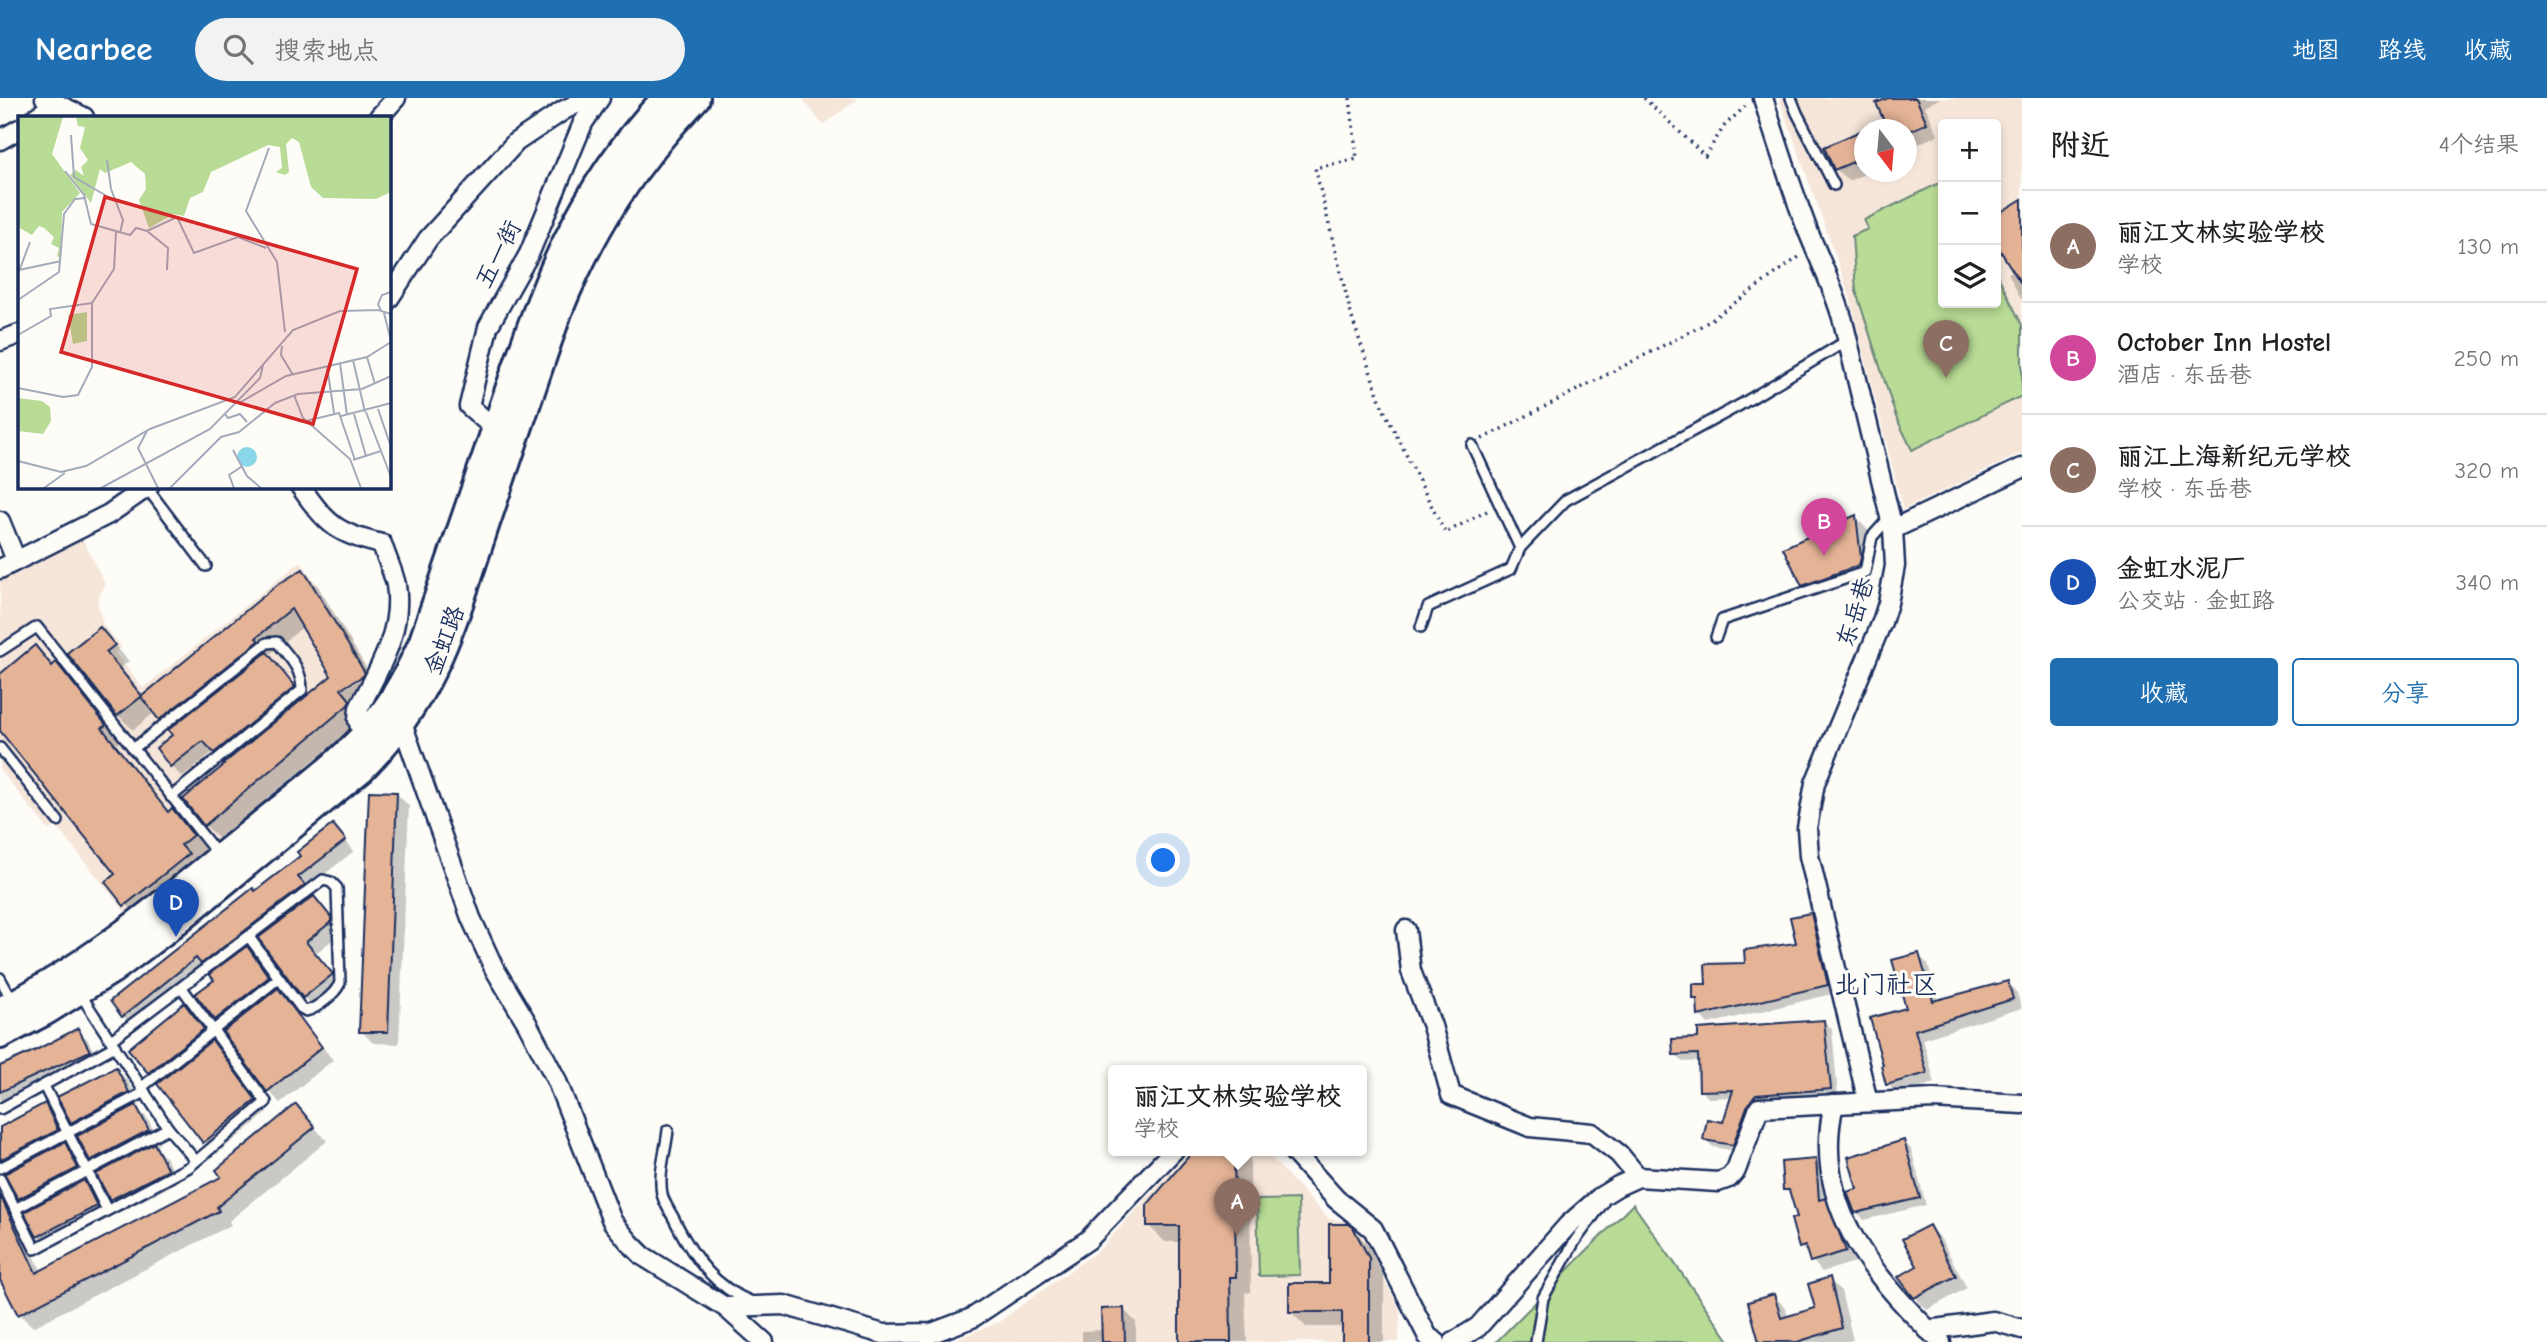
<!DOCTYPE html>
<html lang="zh">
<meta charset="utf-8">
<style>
body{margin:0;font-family:"Comic Neue","LXGW WenKai TC",sans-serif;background:#f2f2f2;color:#202124}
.controls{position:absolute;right:21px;top:21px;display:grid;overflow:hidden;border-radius:7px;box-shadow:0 4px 10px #0003}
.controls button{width:63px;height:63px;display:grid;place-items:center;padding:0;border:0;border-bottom:2px solid #e0e0e0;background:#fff;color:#202124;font:35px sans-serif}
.compass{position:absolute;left:1854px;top:21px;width:63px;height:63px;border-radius:50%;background:#fff;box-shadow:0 4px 10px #0003;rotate:164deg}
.you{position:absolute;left:1164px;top:763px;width:24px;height:24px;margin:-18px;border:5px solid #fff;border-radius:50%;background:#1a73e8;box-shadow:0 0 0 10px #1a73e833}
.badge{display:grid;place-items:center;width:46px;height:46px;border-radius:50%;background:#1f6fb2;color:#fff;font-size:23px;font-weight:700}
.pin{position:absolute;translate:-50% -58px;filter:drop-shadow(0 2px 4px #0008)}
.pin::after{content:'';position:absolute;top:37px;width:24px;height:21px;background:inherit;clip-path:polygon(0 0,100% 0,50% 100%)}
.popup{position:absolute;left:1108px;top:967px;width:259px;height:91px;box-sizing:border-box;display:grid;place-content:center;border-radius:7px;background:#fff;filter:drop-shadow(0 2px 5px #0005);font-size:23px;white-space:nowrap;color:#757577}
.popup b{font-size:26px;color:#202124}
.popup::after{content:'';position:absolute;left:50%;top:100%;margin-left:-14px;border:14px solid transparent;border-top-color:#fff}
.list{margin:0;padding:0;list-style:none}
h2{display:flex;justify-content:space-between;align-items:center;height:91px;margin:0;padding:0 28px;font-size:30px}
h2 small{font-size:23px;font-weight:400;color:#757577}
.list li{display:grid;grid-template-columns:46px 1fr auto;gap:21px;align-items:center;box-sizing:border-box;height:112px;padding:0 28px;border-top:2px solid #e0e0e0}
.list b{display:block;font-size:26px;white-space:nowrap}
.list p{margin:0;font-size:23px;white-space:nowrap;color:#757577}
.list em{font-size:23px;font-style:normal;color:#757577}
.actions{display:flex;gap:14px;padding:21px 28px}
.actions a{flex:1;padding:16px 0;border:2px solid #1f6fb2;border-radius:7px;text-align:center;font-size:24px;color:#1f6fb2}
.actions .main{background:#1f6fb2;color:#fff}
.icon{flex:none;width:38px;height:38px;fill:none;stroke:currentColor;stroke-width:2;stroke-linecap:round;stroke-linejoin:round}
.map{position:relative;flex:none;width:2022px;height:1244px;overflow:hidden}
header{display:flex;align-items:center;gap:42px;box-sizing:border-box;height:98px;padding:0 35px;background:#1f6fb2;color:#fff}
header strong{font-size:33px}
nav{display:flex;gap:38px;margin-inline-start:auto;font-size:24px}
.search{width:490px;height:63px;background:#f2f2f2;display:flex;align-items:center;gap:18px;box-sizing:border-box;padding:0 24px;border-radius:38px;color:#757577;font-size:26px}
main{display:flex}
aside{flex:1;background:#fff}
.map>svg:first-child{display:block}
</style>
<header>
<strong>Nearbee</strong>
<div class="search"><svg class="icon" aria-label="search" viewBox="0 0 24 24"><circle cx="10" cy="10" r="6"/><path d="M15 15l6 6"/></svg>搜索地点</div>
<nav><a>地图</a><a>路线</a><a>收藏</a></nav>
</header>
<main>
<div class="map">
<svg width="2022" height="1244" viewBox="0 0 2022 1244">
<rect width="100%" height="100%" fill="#fdfcf7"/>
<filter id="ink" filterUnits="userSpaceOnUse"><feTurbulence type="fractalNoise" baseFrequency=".0143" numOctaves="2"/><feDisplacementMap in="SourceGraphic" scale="14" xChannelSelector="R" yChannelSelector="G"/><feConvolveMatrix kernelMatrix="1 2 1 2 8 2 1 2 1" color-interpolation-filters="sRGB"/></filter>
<g filter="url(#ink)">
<!-- built -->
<g fill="#f6e6da" fill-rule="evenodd">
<polygon points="802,0 859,0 823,27"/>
<path d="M1779 0H2022V355L1903 412 1849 196ZM1943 26H1996V205H1943ZM1864 32H1906V74H1864Z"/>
<polygon points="81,438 105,486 97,503 103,527 122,549 115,555 143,590 301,463 369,575 356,595 349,633 126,815 56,728 49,733 0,672 0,482"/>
<polygon points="1191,1052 1264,1052 1329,1121 1355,1124 1400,1212 1399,1244 948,1244 997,1225 1100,1151"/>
</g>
<!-- green -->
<g fill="#b8db95" stroke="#6a857a" stroke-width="2">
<polygon points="1943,83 1943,205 1996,205 1996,174 2022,227 2022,298 1912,352 1896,319 1856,193 1852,138 1868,131 1864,122"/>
<polygon points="1298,1101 1300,1177 1259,1178 1257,1102"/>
<polygon points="1633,1106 1730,1244 1496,1244"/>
</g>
<!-- shadow -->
<g fill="#0003" fill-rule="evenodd">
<polygon points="1886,0 1941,0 1925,8 1938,37 1911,49 1913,54 1906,57 1906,32 1868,32 1886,24"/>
<polygon points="1864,33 1864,74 1870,74 1848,83 1836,71"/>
<polygon points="2022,103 2022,203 2008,175 2015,172 1996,142 1996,119"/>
<polygon points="1855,419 1867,431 1871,479 1815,499 1803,487"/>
<path d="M303 473 318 488 368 573 342 588V592L370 576 379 591 355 607 363 623 220 742 205 727 226 665 214 653 182 679 171 668 174 638 155 614 133 632 118 617 100 531 129 563 120 570 143 599ZM304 528 333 579 305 601 270 556Z"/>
<polygon points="35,550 53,569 56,567 72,582 120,643 116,647 170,714 172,713 188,728 208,753 141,822 126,806 117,777 0,630 0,578"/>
<polygon points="397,696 409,708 399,946 373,945 361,933"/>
<polygon points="342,738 354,753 307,790 341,831 341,835 316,855 342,888 315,910 304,899 259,838 245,849 259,863 280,892 278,893 333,962 280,1005 268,992 227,932 216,921 216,882 207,869 133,927 123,918 255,795"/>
<polygon points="1810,816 1819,825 1836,895 1708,926 1700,917 1699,905 1695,900 1707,888 1747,866 1799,847"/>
<polygon points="1918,857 1928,866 1938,903 2008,885 2017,895 2022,910 1923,941 1935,985 1897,996 1888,986 1908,911"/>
<polygon points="184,907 196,920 214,944 213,946 224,957 267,1015 217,1056 131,951"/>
<polygon points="1824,923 1832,931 1838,999 1764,1004 1741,1054 1713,1049 1705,1041 1724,1026 1733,999 1708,1000 1701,992 1700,963 1683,964 1675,956 1700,942"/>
<polygon points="78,932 88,942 99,964 0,1008 0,969 37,954"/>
<polygon points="116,971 128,983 140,1007 136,1009 148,1021 160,1045 154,1048 166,1060 178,1084 123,1113 111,1101 103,1074 92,1062 79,1038 84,1036 72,1024"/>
<polygon points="45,1008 58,1021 70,1045 66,1048 76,1058 89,1082 84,1085 96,1097 108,1121 51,1150 38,1138 31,1112 19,1100 8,1079 5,1083 6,1099 42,1174 224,1079 296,1009 327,1043 229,1123 231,1127 33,1229 19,1216 0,1178 0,1030"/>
<polygon points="1904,1044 1911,1051 1926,1107 1864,1122 1857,1114 1859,1092"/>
<polygon points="1196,1052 1243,1052 1250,1059 1251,1194 1245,1195 1247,1244 1182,1244 1181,1144 1165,1144 1148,1127"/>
<polygon points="1816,1063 1826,1074 1829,1106 1836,1113 1855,1164 1822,1174 1801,1149 1799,1120 1793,1099 1785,1091"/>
<polygon points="1929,1129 1941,1141 1967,1190 1927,1212 1915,1199"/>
<polygon points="1352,1131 1368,1147 1384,1177 1384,1244 1344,1244 1344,1229 1306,1229 1290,1213 1331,1187"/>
<polygon points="1829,1181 1841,1193 1853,1242 1845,1244 1761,1244 1774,1198 1786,1210 1788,1219 1817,1211"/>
<polygon points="1124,1212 1136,1224 1136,1244 1082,1244 1082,1233 1103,1232"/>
</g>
<!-- building -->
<g fill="#e5b497" stroke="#1b2f5e" stroke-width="2">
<polygon points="1888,0 1916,0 1927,25 1912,32 1888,32 1876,5"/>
<polygon points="1865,31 1865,59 1834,72 1824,49"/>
<polygon points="2022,101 2022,187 1996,146 1996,117"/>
<polygon points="1856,417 1861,460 1859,467 1802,488 1783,450"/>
<polygon points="303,471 365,575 363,578 341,591 350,602 348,607 204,728 183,701 224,667 223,666 331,578 291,511 256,540 259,543 159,622 141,599 117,618 67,555 100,529 115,547 106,554 142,598 277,487"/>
<polygon points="35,547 52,568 56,564 106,627 102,630 168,714 172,710 193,737 181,747 189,756 124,808 105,784 115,776 0,633 0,576"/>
<polygon points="267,554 295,589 214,655 203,643 170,669 156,650 172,637 168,632"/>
<polygon points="369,693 397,694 388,934 359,934"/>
<polygon points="333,726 346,742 298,779 305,787 201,866 196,860 122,919 110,903 253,790 255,793 300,758 297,754"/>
<polygon points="314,798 331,819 331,824 306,844 333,876 303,900 258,840"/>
<polygon points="1811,815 1828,887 1698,918 1697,901 1693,901 1693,886 1706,886 1705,866 1745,865 1744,852 1796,845 1790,819"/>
<polygon points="247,848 269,879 215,922 195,896 214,882 209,876"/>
<polygon points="1919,855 1933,903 2008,883 2013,901 1915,932 1927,975 1886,987 1881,968 1883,967 1870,920 1906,910 1892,862"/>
<polygon points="278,890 322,949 267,994 223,934"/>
<polygon points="184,905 204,931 148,975 128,951"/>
<polygon points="1824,922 1831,991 1756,997 1748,1006 1733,1047 1703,1042 1707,1021 1723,1024 1733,992 1699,993 1698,956 1673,957 1672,941 1698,940 1698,931"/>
<polygon points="78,930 90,953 0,994 0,968 36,952"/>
<polygon points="212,942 256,1002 203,1045 157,986"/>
<polygon points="116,969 129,994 71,1025 57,999"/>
<polygon points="45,1005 58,1032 0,1062 0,1029"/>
<polygon points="296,1006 315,1029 217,1109 219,1113 18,1217 0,1182 0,1097 36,1175 221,1079 216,1072"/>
<polygon points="136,1007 149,1032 90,1063 77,1038"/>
<polygon points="1904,1042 1920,1100 1855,1115 1847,1094 1857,1091 1848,1059"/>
<polygon points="65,1044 78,1070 18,1101 4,1076"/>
<polygon points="154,1045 168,1072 110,1102 96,1076"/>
<polygon points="1194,1052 1234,1052 1236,1179 1230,1179 1231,1244 1179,1244 1179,1128 1147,1128 1147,1107"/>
<polygon points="1816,1061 1819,1102 1826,1100 1846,1153 1810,1164 1805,1148 1799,1150 1791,1121 1797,1119 1789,1092 1783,1092 1781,1064"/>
<polygon points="84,1082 97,1108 37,1139 24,1114"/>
<polygon points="1329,1126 1349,1126 1353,1129 1369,1160 1369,1244 1342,1244 1342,1214 1289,1214 1289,1185 1329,1185"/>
<polygon points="1929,1127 1956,1178 1914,1200 1898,1179 1917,1168 1902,1141"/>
<polygon points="1830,1179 1842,1230 1797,1244 1759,1244 1748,1204 1774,1196 1781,1220 1815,1210 1808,1186"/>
<polygon points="1124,1210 1125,1244 1102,1244 1101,1211"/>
</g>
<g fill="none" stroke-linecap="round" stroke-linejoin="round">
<!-- service casing -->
<g stroke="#1b2f5e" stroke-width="14">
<g id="service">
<polyline points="1791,0 1797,15 1834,87"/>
<polyline points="1472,347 1520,450"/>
<polyline points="147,390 206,468"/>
<polyline points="1421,529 1428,509 1511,471 1520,450 1566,402 1740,307 1848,242"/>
<polyline points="1716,539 1722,522 1865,474 1872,439 1889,420"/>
<polyline points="0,553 37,529 219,758"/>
<polyline points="0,650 58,723"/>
<path d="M133 651 267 545 277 544C290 560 302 571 302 592L171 699"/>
<polyline points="0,880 13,904"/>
<polyline points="79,894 168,1030 195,1062"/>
<path d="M111 942 323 782 331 784 337 790 340 885C335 896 318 910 306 913L301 910 249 839"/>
<polyline points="44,988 107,1112"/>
<polyline points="142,989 279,880"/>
<polyline points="0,1011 115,948"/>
<path d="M668 1032C666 1053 658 1075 662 1096 664 1106 672 1116 676 1125 694 1160 714 1189 752 1204"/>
<polyline points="0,1070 145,994"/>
<polyline points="0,1081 35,1151 189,1069 266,1004 182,890"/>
<polyline points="15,1111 168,1030"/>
<polyline points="1536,1244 1543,1200 1575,1143 1603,1105"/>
</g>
</g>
<!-- minor casing -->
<g stroke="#1b2f5e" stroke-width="23">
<g id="minor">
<polyline points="45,0 84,19"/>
<path d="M1763 0C1777 45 1791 89 1808 133 1820 163 1834 191 1843 223L1893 431 1895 468 1888 505 1882 524 1815 685 1807 730 1809 758 1868 1004"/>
<polyline points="36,19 57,5"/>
<polyline points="379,19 396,0"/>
<polyline points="0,42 19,31"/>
<polyline points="388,202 428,141 516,44 564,12 589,0"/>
<polyline points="0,243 19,236"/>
<polyline points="495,331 469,308 488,229 529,156 583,25 600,0"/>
<path d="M300 388C327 426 336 436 382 446 386 459 393 473 396 487 403 533 379 571 359 610L358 622 363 639"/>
<polyline points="0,423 16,462"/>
<polyline points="1893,431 2022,370"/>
<polyline points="0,471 109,416 149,388"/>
<polyline points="402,625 471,820 494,870 527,925 556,981 612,1123 630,1145 643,1158 725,1209 764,1244"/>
<polyline points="1406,832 1411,873 1432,928 1451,997 1530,1029 1592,1035 1619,1056 1638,1079"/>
<path d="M1834 1006C1810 1105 1873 1180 1941 1244"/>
<polyline points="1292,1052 1336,1101 1373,1131 1428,1239 1436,1244"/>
<polyline points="725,1209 784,1207 883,1236 932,1235 972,1220 1088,1142 1174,1052"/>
<polyline points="1928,1232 1993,1223 2022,1231"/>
<polyline points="1454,1244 1478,1229 1568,1127 1600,1099 1618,1088 1638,1079 1718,1084 1729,1080 1736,1072 1759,1010 1933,1001 2022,1006"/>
</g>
</g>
<!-- primary casing -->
<g stroke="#1b2f5e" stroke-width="32">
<g id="primary">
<path d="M0 913C96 865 176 795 259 728 300 694 345 663 378 622 397 598 411 571 423 543 448 471 472 399 497 327 540 201 571 99 666 0"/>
<path d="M0 937 46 913 112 872 167 831 361 671C437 596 454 519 487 422 511 352 534 283 558 214 592 130 634 65 696 0"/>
</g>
</g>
<!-- path -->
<g stroke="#1b2f5e" stroke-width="3.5" stroke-dasharray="2 5" stroke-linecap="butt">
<polyline points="1350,0 1357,61 1315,70 1352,220 1382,308 1445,435 1487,413"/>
<polyline points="1644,0 1705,58 1725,27 1747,7"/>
<polyline points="1482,341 1705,226 1799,159"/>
</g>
<!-- service -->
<use href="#service" stroke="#fdfcf7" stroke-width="9"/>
<!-- minor -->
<use href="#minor" stroke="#fdfcf7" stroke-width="18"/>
<!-- primary -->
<use href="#primary" stroke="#fdfcf7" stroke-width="26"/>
</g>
</g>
<g text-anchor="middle" stroke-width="6" stroke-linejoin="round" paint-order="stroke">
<!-- street labels -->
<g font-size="24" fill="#1b2f5e" stroke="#fdfcf7">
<text transform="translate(498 156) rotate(-63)" y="8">五一街</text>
<text transform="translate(1855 514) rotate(-72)" y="8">东岳巷</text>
<text transform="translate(444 542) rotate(-69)" y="8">金虹路</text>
</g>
<!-- neighbourhood labels -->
<g font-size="26" fill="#1b2f5e" stroke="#fdfcf7">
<text x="1886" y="895">北门社区</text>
</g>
</g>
<!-- overview -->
<g transform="translate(18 18)">
<rect width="373" height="373" fill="#fdfcf7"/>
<path d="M0 1H45L34 38 62 77 44 96 43 142 39 140 41 132 33 128 36 121 26 112 21 110 14 119 0 111ZM58 1H373V76L358 83 305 82 293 71 281 26 274 22 268 28 271 56 267 59 258 56 264 52 262 31 250 29 193 56 185 76 172 82 166 100 156 98 131 112 121 84 128 73 127 58 113 46 87 57 82 53 73 87 52 59 58 54 66 60 63 51 70 44 62 32 67 11 60 10ZM69 196V225L55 228 50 199ZM0 282 24 285 32 291 33 305 25 318 0 315Z" fill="#b8db95"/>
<path d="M219 341a10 10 0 1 1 20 0a10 10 0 1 1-20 0Z" fill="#8ad7e9"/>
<path fill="none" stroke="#a3aaba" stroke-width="2" d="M53 19 56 61 99 86M251 32 228 95 259 146 267 216M89 44 93 73 105 104 102 117M47 55 66 79 73 108 112 119 118 112 129 115 150 132 149 154M129 115 159 101 176 137 220 121 248 132M1 154 43 145M0 158 12 126M373 176 364 179 360 188 363 195 373 198M0 184 41 156 46 98 57 83 68 82M366 197 373 225M0 219 33 200 32 193 74 187M264 230 263 239 275 259M349 241 357 268M335 244 347 296M322 247 329 299M309 250 316 297M0 272 45 281 60 279 74 251V187L96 153 98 116M276 279 285 302 332 343 343 372M221 287 268 260 349 241 373 226M360 293 372 328M348 296 373 361M207 298 210 302 222 298 229 306M336 298 348 340M323 300 373 287M288 305 321 297 337 344M129 315 120 332 140 372M215 334 229 360 243 372M335 344 363 335M0 345 43 356 68 350 132 313 217 281 275 214 322 195 362 194M26 372 47 357M83 372 192 313 242 262 245 249M152 372 203 321 221 316 257 287 280 278 344 273 373 260M216 372 211 359 223 351"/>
<path fill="#d62828" fill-opacity="0.15" stroke="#d62828" stroke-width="3.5" d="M87 81 339 153 295 308 43 236Z"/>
<rect width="373" height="373" fill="none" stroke="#1b2f5e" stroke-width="3.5"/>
</g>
</svg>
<div class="controls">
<button>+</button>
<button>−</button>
<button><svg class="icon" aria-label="layers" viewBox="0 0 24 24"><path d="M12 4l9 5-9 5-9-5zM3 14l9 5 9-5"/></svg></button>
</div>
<svg class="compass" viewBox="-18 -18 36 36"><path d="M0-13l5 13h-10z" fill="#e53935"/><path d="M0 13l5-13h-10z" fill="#757577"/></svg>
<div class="you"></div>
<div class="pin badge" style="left:1237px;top:1138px;background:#8d6e63">A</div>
<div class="popup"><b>丽江文林实验学校</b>学校</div>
<div class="pin badge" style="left:1824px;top:458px;background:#d1479c">B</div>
<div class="pin badge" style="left:1946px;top:280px;background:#8d6e63">C</div>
<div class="pin badge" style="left:176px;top:839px;background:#1a4fb4">D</div>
</div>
<aside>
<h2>附近<small>4个结果</small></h2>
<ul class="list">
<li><span class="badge" style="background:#8d6e63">A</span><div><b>丽江文林实验学校</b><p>学校</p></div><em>130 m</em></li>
<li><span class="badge" style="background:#d1479c">B</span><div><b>October Inn Hostel</b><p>酒店 · 东岳巷</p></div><em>250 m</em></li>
<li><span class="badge" style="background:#8d6e63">C</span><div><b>丽江上海新纪元学校</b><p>学校 · 东岳巷</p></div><em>320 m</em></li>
<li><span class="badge" style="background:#1a4fb4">D</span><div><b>金虹水泥厂</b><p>公交站 · 金虹路</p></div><em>340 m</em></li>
</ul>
<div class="actions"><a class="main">收藏</a><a>分享</a></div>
</aside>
</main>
